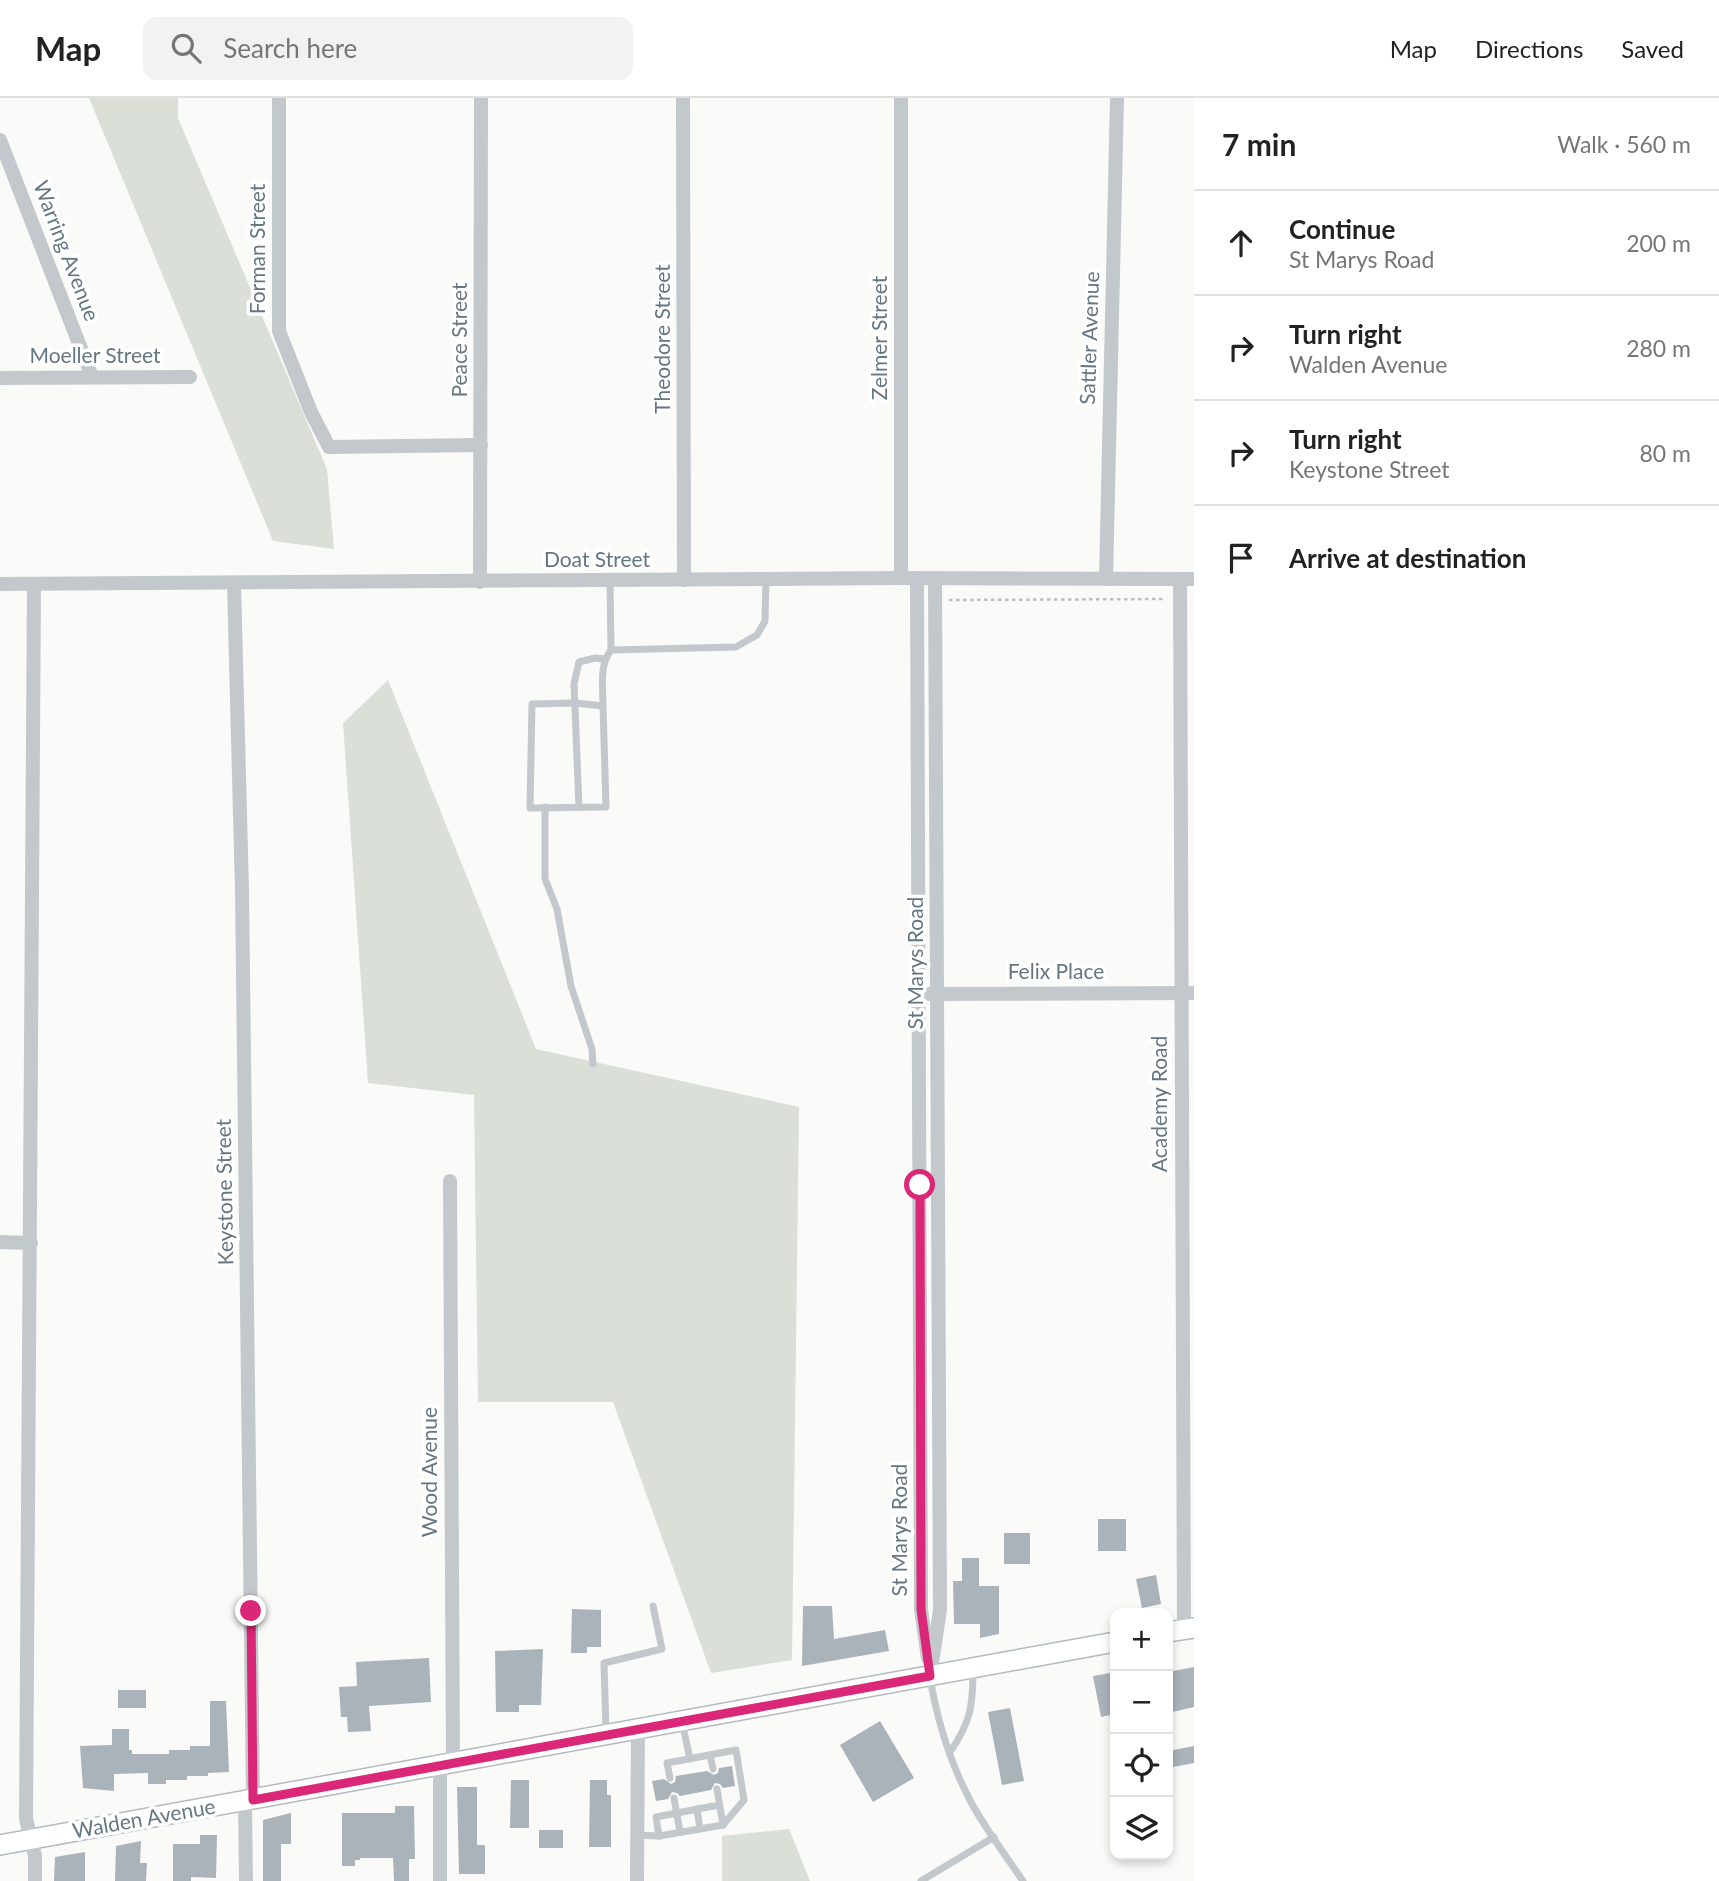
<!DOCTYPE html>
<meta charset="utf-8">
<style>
body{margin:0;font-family:Lato,sans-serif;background:#f2f2f2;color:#222}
.controls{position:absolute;right:21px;bottom:21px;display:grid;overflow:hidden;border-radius:14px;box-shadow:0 4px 10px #0003}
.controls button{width:63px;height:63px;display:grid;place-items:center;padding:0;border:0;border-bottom:2px solid #e0e0e0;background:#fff;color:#222;font:35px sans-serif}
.stop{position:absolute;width:21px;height:21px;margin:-16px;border:5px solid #db2777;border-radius:50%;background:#fff}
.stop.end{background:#db2777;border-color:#fff;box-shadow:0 2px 7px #0008}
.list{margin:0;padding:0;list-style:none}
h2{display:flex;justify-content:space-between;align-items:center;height:91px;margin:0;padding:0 28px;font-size:30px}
h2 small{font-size:23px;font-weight:400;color:#767676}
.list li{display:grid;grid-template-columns:46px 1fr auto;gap:21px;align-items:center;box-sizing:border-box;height:105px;padding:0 28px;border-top:2px solid #e0e0e0}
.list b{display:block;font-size:26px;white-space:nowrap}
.list p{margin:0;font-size:23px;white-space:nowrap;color:#767676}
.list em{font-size:23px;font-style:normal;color:#767676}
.icon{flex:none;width:38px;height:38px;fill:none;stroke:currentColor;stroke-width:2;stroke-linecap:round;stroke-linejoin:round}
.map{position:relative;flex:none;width:1194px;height:1783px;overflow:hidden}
header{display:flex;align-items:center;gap:42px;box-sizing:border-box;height:98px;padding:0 35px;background:#fff;border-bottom:2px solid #e0e0e0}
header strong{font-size:33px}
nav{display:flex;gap:38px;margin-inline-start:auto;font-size:24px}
.search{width:490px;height:63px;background:#f2f2f2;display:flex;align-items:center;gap:18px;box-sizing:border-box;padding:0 24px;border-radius:14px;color:#767676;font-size:26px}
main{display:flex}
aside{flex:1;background:#fff}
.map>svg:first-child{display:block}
</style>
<header>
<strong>Map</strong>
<div class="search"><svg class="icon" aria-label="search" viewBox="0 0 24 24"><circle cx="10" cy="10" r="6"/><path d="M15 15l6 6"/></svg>Search here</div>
<nav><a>Map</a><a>Directions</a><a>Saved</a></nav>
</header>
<main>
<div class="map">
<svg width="1194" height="1783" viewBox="0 0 1194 1783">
<rect width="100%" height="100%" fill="#fafaf8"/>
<!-- green -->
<g fill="#dadfd7">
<polygon points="89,0 178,0 178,20 327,371 334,451 273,443"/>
<polygon points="388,582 536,951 799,1009 792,1562 711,1575 613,1304 478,1304 474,997 368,985 343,625"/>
<polygon points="789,1731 810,1783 722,1783 722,1738"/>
</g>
<!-- building -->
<g fill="#aab3b9">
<rect x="1098" y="1421" width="28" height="32"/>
<rect x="1004" y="1435" width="26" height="31"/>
<polygon points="962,1460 979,1460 979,1488 999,1488 999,1536 980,1540 980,1526 954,1526 953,1483 962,1483"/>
<polygon points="1156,1477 1161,1506 1142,1510 1136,1481"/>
<polygon points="803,1508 832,1508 834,1541 885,1532 889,1553 802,1568"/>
<polygon points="572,1511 601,1512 601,1549 587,1549 587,1555 571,1555"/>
<polygon points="543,1551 541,1607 519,1607 519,1614 496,1614 495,1553"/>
<polygon points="429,1560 431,1604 369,1608 371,1633 348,1634 347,1619 341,1619 339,1589 357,1588 356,1564"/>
<polygon points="1194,1569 1194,1609 1168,1615 1168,1574"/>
<polygon points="1110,1575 1115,1575 1115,1616 1101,1619 1093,1578"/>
<rect x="118" y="1592" width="28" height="18"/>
<polygon points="210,1603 226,1603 229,1674 208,1675 208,1678 187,1678 187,1682 166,1682 166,1686 148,1686 148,1675 114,1676 114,1693 83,1690 80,1648 112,1647 112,1631 129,1631 129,1652 132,1652 132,1656 169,1656 169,1652 190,1652 190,1648 210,1648"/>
<polygon points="1010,1610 1024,1683 1002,1687 988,1614"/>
<polygon points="880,1623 914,1680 873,1704 840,1647"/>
<polygon points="1194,1648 1194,1665 1168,1670 1168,1653"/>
<polygon points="732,1668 735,1688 723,1690 720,1686 715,1685 711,1692 680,1698 677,1695 672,1694 668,1701 656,1703 652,1683 664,1681 671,1686 675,1684 676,1678 707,1673 714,1677 718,1675 719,1670"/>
<polygon points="511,1682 529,1682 529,1730 510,1730"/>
<polygon points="590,1682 607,1682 607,1697 611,1697 611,1749 589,1749"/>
<polygon points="457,1689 477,1689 477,1747 485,1747 485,1776 459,1776"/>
<polygon points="395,1708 414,1708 415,1761 409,1761 409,1783 394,1783 393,1760 360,1760 360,1762 355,1762 355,1768 342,1768 342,1715 395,1715"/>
<polygon points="291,1715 291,1746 281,1746 281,1783 263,1783 263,1722"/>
<rect x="539" y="1732" width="24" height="18"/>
<polygon points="200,1737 217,1737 216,1780 191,1779 191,1783 173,1783 173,1746 200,1746"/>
<polygon points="141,1743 140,1765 147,1765 146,1783 115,1783 116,1748"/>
<polygon points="85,1754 85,1783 54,1783 55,1759"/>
</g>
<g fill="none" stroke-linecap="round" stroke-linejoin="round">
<!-- secondary casing -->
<g stroke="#b3babf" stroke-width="22">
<g id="secondary">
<polyline points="1168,1534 1194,1530"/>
<polyline points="0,1747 1115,1544"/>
</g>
</g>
<!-- path -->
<polyline stroke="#bbbfc2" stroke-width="2.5" stroke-dasharray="3.5 3.5" stroke-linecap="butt" points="949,502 1166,501"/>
<!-- service -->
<g stroke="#c3c8cc" stroke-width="7">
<polyline points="610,483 611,552 736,549 757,537 765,523 766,481"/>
<path d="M603 608 606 709 530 710 532 606 575 605 603 608C603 588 599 568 611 552"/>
<polyline points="545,709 545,781 557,811 571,888 592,951 593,966"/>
<polyline points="579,709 574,586 579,564 595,560 604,561"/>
<path d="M930 1579C937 1622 951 1667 972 1706 987 1733 1006 1758 1023 1783"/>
<polyline points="682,1624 690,1661"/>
<polyline points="606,1634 604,1565 662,1551 653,1508"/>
<path d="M950 1654C971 1624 973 1607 973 1571"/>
<polyline points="710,1657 713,1671"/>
<polyline points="670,1680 667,1665 736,1652 744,1702 723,1727"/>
<polyline points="717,1691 723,1727 659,1738 656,1719 719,1707"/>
<polyline points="674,1700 680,1734"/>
<polyline points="697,1711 700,1731"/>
<polyline points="637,1737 659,1738"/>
<polyline points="921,1783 994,1739"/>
</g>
<!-- minor -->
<g stroke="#c3c8cc" stroke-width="14">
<polyline points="279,0 279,233 311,314 329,349 481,347"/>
<polyline points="683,0 684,482"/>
<polyline points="0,42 92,279"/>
<polyline points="0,280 190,279"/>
<polyline points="901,480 901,0"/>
<polyline points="917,480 921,1511 928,1560"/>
<polyline points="1106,481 1117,0"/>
<polyline points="1180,481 1184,1531"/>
<polyline points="480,484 481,0"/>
<polyline points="0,486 901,480 1194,481"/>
<polyline points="34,486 26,1721 35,1758 35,1783"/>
<polyline points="234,486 242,793 253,1702"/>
<polyline points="929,896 1194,895"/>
<polyline points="450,1083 453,1666"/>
<polyline points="0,1144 31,1145"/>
<polyline points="930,1578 940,1512 935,480"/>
<polyline points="440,1668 440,1783"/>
<polyline points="245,1703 246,1783"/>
<polyline points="637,1783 638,1632"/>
</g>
<!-- secondary -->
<use href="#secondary" stroke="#fff" stroke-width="19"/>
</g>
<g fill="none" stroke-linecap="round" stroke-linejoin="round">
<!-- route -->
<polyline stroke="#db2777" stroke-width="9" points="251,1513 253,1702 930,1578 921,1511 920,1087"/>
</g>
<g text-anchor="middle" stroke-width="7" stroke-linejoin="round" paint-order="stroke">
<!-- street labels -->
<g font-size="21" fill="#657683" stroke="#fff">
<text transform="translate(258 151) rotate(-90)" y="7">Forman Street</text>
<text transform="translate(66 153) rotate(69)" y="7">Warring Avenue</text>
<text transform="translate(880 240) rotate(-90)" y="7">Zelmer Street</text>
<text transform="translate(1090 240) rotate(-88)" y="7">Sattler Avenue</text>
<text transform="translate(663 241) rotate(-90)" y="7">Theodore Street</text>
<text transform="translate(460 242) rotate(-90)" y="7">Peace Street</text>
<text x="95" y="265">Moeller Street</text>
<text x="597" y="469">Doat Street</text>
<text transform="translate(916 865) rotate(-90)" y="7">St Marys Road</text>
<text x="1056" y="881">Felix Place</text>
<text transform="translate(1160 1006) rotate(-90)" y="7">Academy Road</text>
<text transform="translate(225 1094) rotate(-91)" y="7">Keystone Street</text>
<text transform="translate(430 1374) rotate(-90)" y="7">Wood Avenue</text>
<text transform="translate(900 1432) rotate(-90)" y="7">St Marys Road</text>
<text transform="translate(144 1721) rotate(-10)" y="7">Walden Avenue</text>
</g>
</g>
</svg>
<div class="controls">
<button>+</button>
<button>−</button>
<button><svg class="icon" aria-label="locate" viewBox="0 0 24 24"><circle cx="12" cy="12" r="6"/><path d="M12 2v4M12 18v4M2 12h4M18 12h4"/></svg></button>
<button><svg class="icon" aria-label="layers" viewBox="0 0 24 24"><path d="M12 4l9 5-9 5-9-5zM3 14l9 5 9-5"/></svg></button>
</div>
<div class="stop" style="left:920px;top:1087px"></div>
<div class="stop end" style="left:251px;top:1513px"></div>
</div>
<aside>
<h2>7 min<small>Walk · 560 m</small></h2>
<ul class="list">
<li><svg class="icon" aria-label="ahead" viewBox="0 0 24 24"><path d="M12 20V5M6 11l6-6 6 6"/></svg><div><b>Continue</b><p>St Marys Road</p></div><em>200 m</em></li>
<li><svg class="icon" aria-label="right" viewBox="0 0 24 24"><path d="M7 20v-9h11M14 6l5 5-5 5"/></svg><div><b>Turn right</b><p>Walden Avenue</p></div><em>280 m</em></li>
<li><svg class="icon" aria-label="right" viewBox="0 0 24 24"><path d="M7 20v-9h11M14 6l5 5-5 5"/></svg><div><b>Turn right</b><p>Keystone Street</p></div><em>80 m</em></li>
<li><svg class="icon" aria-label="arrive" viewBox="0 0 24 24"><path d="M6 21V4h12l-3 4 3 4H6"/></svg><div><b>Arrive at destination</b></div></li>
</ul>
</aside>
</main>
